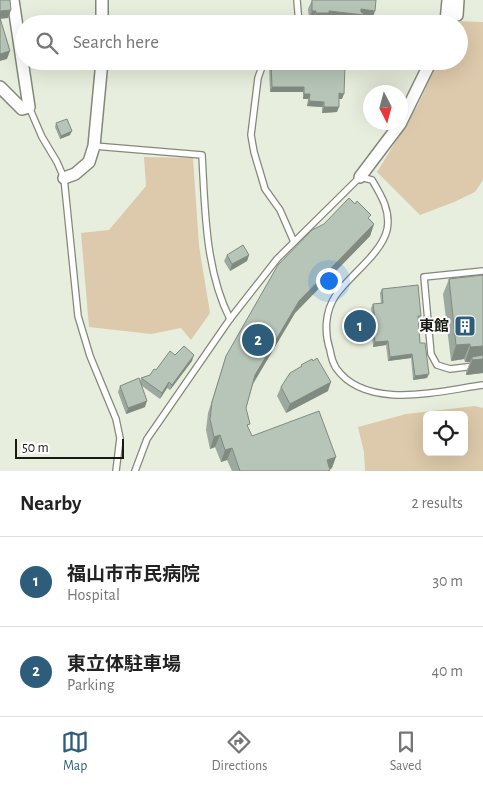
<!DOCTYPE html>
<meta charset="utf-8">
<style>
body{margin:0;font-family:"Alegreya Sans","Noto Sans JP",sans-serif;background:#f2f2f2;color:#222}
.controls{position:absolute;right:15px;bottom:15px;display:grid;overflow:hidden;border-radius:8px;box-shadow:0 5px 20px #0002}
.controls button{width:45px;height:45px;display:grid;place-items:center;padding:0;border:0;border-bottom:1px solid #e0e0e0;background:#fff;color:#222;font:25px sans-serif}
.compass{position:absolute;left:363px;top:85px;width:45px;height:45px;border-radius:50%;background:#fff;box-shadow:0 5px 20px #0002;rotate:174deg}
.scale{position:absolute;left:15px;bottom:12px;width:109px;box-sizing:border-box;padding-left:5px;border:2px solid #181a14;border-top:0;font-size:14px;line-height:18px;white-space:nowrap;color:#181a14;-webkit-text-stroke:4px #fff;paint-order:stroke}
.you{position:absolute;left:328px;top:280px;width:18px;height:18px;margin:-12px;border:4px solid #fff;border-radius:50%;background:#1a73e8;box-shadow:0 0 0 8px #1a73e833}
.badge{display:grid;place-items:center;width:32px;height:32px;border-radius:50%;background:#2e5d7c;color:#fff;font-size:16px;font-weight:700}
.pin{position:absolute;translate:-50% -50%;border:2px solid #fff;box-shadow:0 1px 5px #0006}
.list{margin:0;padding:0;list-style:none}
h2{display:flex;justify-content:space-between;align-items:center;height:65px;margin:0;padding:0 20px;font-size:21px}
h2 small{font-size:16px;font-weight:400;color:#767676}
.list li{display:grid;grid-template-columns:32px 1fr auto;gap:15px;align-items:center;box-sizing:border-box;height:90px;padding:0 20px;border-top:1px solid #e0e0e0}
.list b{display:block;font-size:19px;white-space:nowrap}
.list p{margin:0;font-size:16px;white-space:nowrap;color:#767676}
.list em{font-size:16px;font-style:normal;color:#767676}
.icon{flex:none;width:28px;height:28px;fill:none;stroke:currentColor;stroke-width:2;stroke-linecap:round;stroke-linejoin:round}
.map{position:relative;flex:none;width:483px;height:471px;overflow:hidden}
.search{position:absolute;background:#fff;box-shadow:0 5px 20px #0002;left:15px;right:15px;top:15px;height:55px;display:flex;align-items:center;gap:12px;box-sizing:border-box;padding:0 18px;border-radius:28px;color:#767676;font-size:19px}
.sheet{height:245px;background:#fff}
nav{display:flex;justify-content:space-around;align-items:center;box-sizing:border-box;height:70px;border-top:1px solid #e0e0e0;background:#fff;font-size:14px;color:#767676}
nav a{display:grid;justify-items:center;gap:2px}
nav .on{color:#2e5d7c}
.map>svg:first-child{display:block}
</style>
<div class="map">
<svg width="483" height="471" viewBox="0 0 483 471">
<rect width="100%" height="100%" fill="#e8eedd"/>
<!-- green -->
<g fill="#ddc9ab" fill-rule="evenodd">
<polygon points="456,21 483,22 483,180 475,192 454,202 420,215 377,172 418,105 438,61 459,61 459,24 454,24"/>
<polygon points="144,157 193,158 199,246 210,313 191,340 181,328 151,334 89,327 81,233 109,230 146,186"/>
<path d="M475 406 483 408V471H365L364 452 358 427 406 414ZM427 415H464V452H427Z"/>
</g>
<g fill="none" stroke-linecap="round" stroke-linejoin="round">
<!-- lane casing -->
<g stroke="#838979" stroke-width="8">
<g id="lane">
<polyline points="297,0 299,24"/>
<polyline points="264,61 258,78 251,135 254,152 265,189 280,210 294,242"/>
<polyline points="29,107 42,137 57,162 64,178 78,316 90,356 116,419 120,438 116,471"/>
<path d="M94 146 202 155C205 208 205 270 230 319"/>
<polyline points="483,271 424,277 431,354 437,365 450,369 483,365"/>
<path d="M135 471 147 439 230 319 277 259 360 177 372 180C381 195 391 211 387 230 381 254 350 275 336 295 325 311 324 332 330 350 331 356 333 363 336 368 366 411 439 391 483 385"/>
</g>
</g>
<!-- street casing -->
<g stroke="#838979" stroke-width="14">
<g id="street">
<polyline points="102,0 102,24"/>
<polyline points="447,17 457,15 458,0"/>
<polyline points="446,22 448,0"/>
<polyline points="0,87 22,109 29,107 13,0"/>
<polyline points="360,177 400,124 431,61"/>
<polyline points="64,178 75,174 89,162 94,146 102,61"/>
</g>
</g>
<!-- lane -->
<use href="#lane" stroke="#fff" stroke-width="5.5"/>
<!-- street -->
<use href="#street" stroke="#fff" stroke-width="11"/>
</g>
<!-- wall -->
<g fill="#9da99e">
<polygon points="312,0 372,20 363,19 327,20 326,22 313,21 313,19 309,19 308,9"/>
<polygon points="271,61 298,67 330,67 332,63 342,99 339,99 337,112 322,113 322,107 307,106 308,99 303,99 303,92 270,92 269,66"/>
<polygon points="56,123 70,135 60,139 55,127"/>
<polygon points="370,219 374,224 370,236 295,313 253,384 246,408 248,428 252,436 332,468 330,469 330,471 232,471 227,460 221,462 215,447 210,449 206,430 208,413 226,356"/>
<polygon points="227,255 249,255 247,261 230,271 224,261"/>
<polygon points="483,275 483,373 466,375 466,372 470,362 465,362 464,359 451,361 443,294 449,279"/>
<polygon points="382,289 421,316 419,320 418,320 420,343 427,378 413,380 411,358 388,361 386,345 373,347 372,333 374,329 371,308 373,304 381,303 380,293"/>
<polygon points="175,355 192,361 170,390 167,388 160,399 142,386 145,407 126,414 118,392 120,386 140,381 141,378 150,375 156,370"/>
<polygon points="301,365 328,391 286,413 277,396 281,387 301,367"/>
</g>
<!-- shaded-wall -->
<g fill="#808a81">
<polygon points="361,9 375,11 372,20 363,19 361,24 327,20 326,22 313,21 316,13 329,11"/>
<polygon points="11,10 8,18 0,19 0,11"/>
<polygon points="312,11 316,11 313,19 309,19"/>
<polygon points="10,51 7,59 0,61 0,54"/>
<polygon points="272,87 304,87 303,92 270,92"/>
<polygon points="339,93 344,94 342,99 337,99"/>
<polygon points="304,94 310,94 308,99 303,99"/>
<polygon points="309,101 324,102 322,107 307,106"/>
<polygon points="324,107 339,107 337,112 322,113"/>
<polygon points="72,131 70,135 60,139 61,136"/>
<polygon points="374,224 370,236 295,313 251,387 255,375 299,301"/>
<polygon points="249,255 247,261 230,271 232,264"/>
<polygon points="388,341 386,345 373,347 375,342"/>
<polygon points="470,344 464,359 451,361 456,345"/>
<polygon points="483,346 483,373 466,375 472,360 472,357 470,362 465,362 470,347"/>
<polygon points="412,354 411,358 388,361 390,357"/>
<polygon points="194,355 192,361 170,390 172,385"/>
<polygon points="429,374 427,378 413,380 415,376"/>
<polygon points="169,382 167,388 160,399 162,393"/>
<polygon points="331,382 328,391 286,413 290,404"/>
<polygon points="147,401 145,407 126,414 128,408"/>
<polygon points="220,435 215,447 210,449 214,437"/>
<polygon points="232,448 227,460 221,462 225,450"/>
<polygon points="336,457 332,468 325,471 327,460"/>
</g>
<!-- building -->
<g fill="#b7c5b8" stroke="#808a81">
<polygon points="0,0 10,0 11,10 0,11"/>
<polygon points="312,0 376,0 375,11 361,9 361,12 364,14 364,15 329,11 329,13 316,13 316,11 312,11"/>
<polygon points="0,18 10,51 0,54"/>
<polygon points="271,61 299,61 298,67 332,67 332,63 345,64 344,94 339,93 339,107 324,107 324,102 309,101 310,94 304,94 304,87 272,87"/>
<polygon points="67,119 72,131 61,136 56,123"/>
<polygon points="349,198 355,204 357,201 371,215 368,218 374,224 299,301 255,375 246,408 250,424 247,425 252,436 319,411 336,457 327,460 330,470 328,471 240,471 232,448 225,450 220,435 214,437 210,419 212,402 226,356 278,265 312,230 324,224"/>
<polygon points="243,245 249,255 232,264 227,255"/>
<polygon points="483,275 483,346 470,347 470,344 456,345 449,279"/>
<polygon points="418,285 421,316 418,316 420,343 425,343 429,374 415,376 412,354 390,357 388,341 375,342 373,329 376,328 373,304 383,303 382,289"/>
<polygon points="184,346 194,355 172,385 169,382 162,393 141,378 150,375 154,369 156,370 170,351 175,355"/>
<polygon points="483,355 483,359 472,360 472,357"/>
<polygon points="317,358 331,382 290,404 281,387 290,373 302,366 301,365 312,359 313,361"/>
<polygon points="139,378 147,401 128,408 120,386"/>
</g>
<!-- icons -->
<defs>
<g id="building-square" transform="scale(1.125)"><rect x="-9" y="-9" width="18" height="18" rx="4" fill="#2e5d7c" stroke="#fff"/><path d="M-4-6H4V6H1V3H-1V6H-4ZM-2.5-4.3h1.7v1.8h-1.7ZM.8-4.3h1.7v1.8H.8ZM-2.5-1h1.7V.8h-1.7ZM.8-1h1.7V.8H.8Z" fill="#fff"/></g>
</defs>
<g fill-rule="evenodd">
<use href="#building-square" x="465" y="326"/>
</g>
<g text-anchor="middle" stroke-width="4" stroke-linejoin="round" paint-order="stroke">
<!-- poi labels -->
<g font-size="15" font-weight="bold" fill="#181a14" stroke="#fff" text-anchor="end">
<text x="449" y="331">東館</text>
</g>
</g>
</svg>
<div class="controls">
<button><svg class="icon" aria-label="locate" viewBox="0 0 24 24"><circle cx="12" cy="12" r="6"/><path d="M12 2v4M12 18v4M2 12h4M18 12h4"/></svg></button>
</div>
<svg class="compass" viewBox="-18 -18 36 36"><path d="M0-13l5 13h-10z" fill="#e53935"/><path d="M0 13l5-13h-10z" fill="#767676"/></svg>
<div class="scale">50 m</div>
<div class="you"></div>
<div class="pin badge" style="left:360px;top:326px">1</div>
<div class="pin badge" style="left:258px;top:340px">2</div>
<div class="search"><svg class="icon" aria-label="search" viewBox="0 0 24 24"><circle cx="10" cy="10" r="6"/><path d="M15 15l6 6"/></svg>Search here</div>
</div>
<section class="sheet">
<h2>Nearby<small>2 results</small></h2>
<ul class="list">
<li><span class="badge">1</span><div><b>福山市市民病院</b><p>Hospital</p></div><em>30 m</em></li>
<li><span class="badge">2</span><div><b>東立体駐車場</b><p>Parking</p></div><em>40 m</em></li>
</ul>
</section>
<nav>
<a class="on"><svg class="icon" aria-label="map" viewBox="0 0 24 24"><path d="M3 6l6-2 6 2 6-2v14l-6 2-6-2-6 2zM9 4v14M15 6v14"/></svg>Map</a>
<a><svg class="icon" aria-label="directions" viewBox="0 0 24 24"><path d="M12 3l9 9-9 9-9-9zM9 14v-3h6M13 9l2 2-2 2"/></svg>Directions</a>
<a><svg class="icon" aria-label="saved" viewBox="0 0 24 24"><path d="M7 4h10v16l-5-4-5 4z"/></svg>Saved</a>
</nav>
